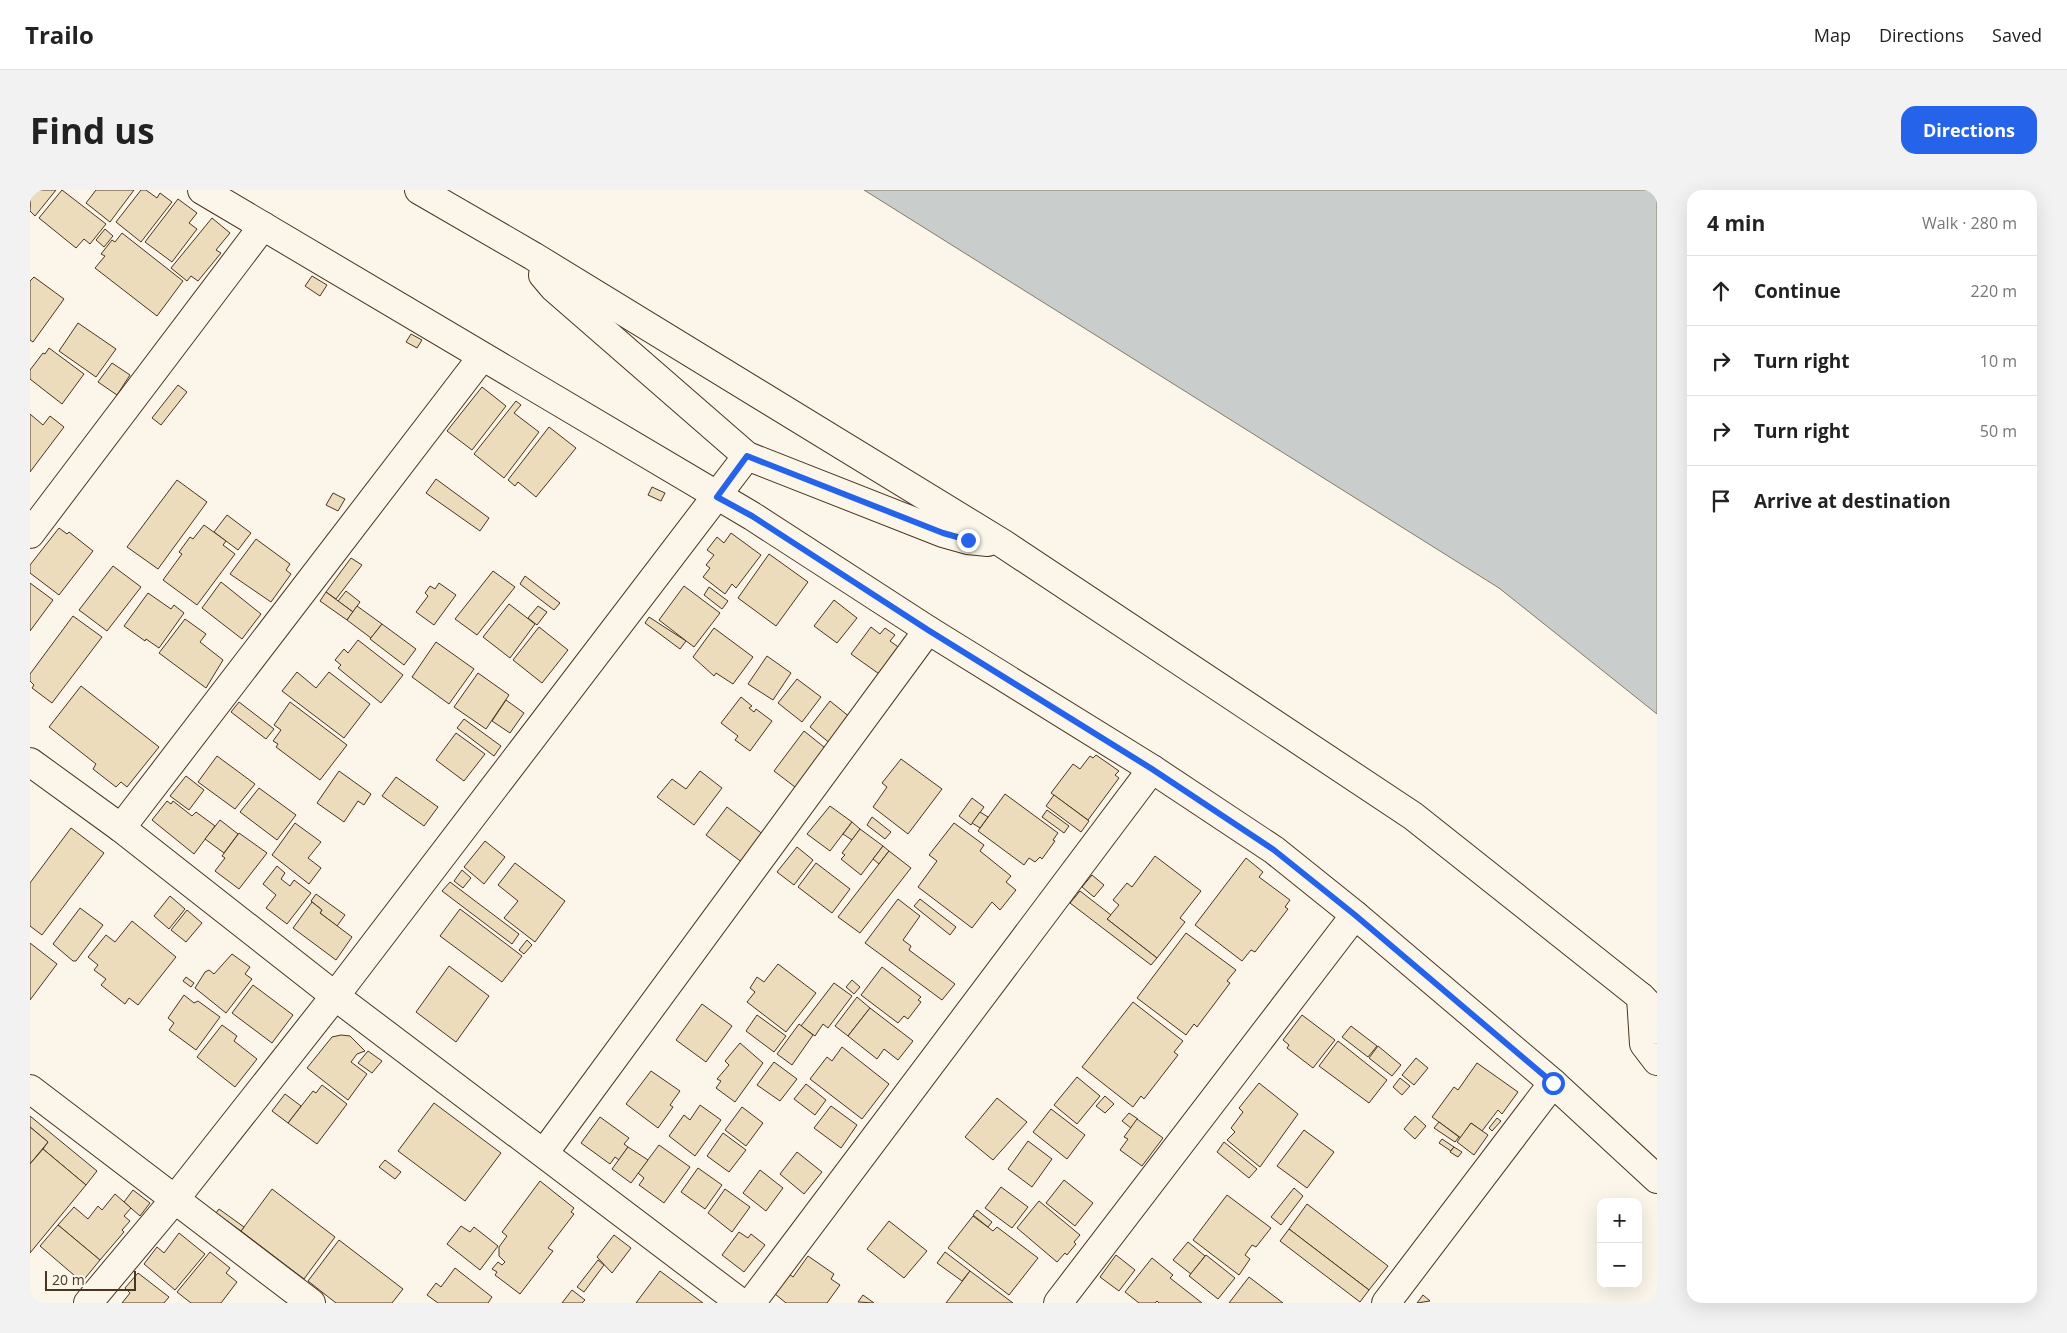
<!DOCTYPE html>
<meta charset="utf-8">
<style>
body{margin:0;font-family:"Open Sans",sans-serif;background:#f2f2f2;color:#222}
.controls{position:absolute;right:15px;bottom:15px;display:grid;overflow:hidden;border-radius:10px;box-shadow:0 5px 20px #0002}
.controls button{width:45px;height:45px;display:grid;place-items:center;padding:0;border:0;border-bottom:1px solid #e0e0e0;background:#fff;color:#222;font:25px sans-serif}
.scale{position:absolute;left:15px;bottom:12px;width:91px;box-sizing:border-box;padding-left:5px;border:2px solid #4a3520;border-top:0;font-size:14px;line-height:18px;white-space:nowrap;color:#4a3520;-webkit-text-stroke:4px #fbf6e9;paint-order:stroke}
.stop{position:absolute;width:15px;height:15px;margin:-11px;border:4px solid #2563eb;border-radius:50%;background:#fff}
.stop.end{background:#2563eb;border-color:#fff;box-shadow:0 1px 5px #0008}
.list{margin:0;padding:0;list-style:none}
h2{display:flex;justify-content:space-between;align-items:center;height:65px;margin:0;padding:0 20px;font-size:21px}
h2 small{font-size:16px;font-weight:400;color:#767676}
.list li{display:grid;grid-template-columns:32px 1fr auto;gap:15px;align-items:center;box-sizing:border-box;height:70px;padding:0 20px;border-top:1px solid #e0e0e0}
.list b{display:block;font-size:19px;white-space:nowrap}
.list em{font-size:16px;font-style:normal;color:#767676}
.icon{flex:none;width:28px;height:28px;fill:none;stroke:currentColor;stroke-width:2;stroke-linecap:round;stroke-linejoin:round}
.map{position:relative;flex:none;width:1627px;height:1113px;overflow:hidden;border-radius:15px}
header{display:flex;align-items:center;gap:30px;box-sizing:border-box;height:70px;padding:0 25px;background:#fff;border-bottom:1px solid #e0e0e0}
header strong{font-size:24px}
nav{display:flex;gap:28px;margin-inline-start:auto;font-size:18px}
.intro{display:flex;align-items:center;justify-content:space-between;box-sizing:border-box;height:120px;padding:0 30px}
h1{margin:0;font-size:35px}
.button{padding:12px 22px;border-radius:15px;background:#2563eb;color:#fff;font-size:18px;font-weight:700}
main{display:flex;gap:30px;padding:0 30px}
aside{flex:1;background:#fff;border-radius:15px;box-shadow:0 5px 20px #0002}
.map>svg:first-child{display:block}
</style>
<header>
<strong>Trailo</strong>
<nav><a>Map</a><a>Directions</a><a>Saved</a></nav>
</header>
<div class="intro"><h1>Find us</h1><a class="button">Directions</a></div>
<main>
<div class="map">
<svg width="1627" height="1113" viewBox="0 0 1627 1113">
<rect width="100%" height="100%" fill="#fbf6e9"/>
<!-- water -->
<polygon fill="#c9cecd" stroke="#887966" points="834,0 1627,0 1627,524 1469,398"/>
<!-- building -->
<g fill="#ecdcbc" stroke="#4a3520">
<polygon points="1,0 26,0 5,26 0,21"/>
<polygon points="32,0 76,34 60,54 54,49 46,58 9,28"/>
<polygon points="66,0 104,0 80,32 56,13"/>
<polygon points="111,0 116,0 127,8 130,3 142,12 111,52 86,32"/>
<polygon points="148,9 167,23 159,33 167,39 142,72 115,52"/>
<polygon points="182,28 200,43 186,60 191,63 168,91 161,86 157,91 141,78"/>
<polygon points="75,39 83,46 74,57 66,50"/>
<polygon points="92,43 153,91 127,126 65,78 75,66 71,64 82,50 85,52"/>
<polygon points="282,86 297,95 290,106 275,96"/>
<polygon points="4,87 34,109 3,152 0,150 0,91"/>
<polygon points="48,133 86,159 66,187 29,161"/>
<polygon points="381,144 392,150 387,158 376,152"/>
<polygon points="19,158 54,184 32,214 0,189 0,180 13,163 15,164"/>
<polygon points="82,173 100,185 87,205 68,192"/>
<polygon points="148,195 157,202 131,235 122,228"/>
<polygon points="452,197 476,216 442,260 417,241"/>
<polygon points="486,211 491,215 484,223 509,242 474,288 444,264"/>
<polygon points="0,224 13,235 20,226 34,237 0,282"/>
<polygon points="519,237 546,258 506,307 488,292 485,296 478,290"/>
<polygon points="406,289 459,328 450,341 396,303"/>
<polygon points="147,290 177,312 128,379 97,357"/>
<polygon points="622,297 635,303 631,311 618,305"/>
<polygon points="303,303 315,309 308,321 296,315"/>
<polygon points="197,325 221,343 208,360 184,342"/>
<polygon points="174,335 196,351 193,355 205,364 167,415 133,390 152,364 149,362 160,347 163,349"/>
<polygon points="29,338 37,344 39,342 63,361 29,405 0,383 0,375"/>
<polygon points="701,343 731,365 706,398 702,394 695,404 673,387 680,378 676,375 684,365 677,360 687,347 694,353"/>
<polygon points="226,349 260,374 256,380 261,384 241,412 200,384"/>
<polygon points="739,364 778,392 746,436 708,408"/>
<polygon points="321,368 332,375 306,409 296,402"/>
<polygon points="83,376 111,397 77,441 49,420"/>
<polygon points="463,381 485,397 447,445 425,429"/>
<polygon points="495,386 530,413 524,420 490,394"/>
<polygon points="191,392 231,424 212,449 172,418"/>
<polygon points="0,393 23,410 0,441"/>
<polygon points="409,393 426,405 404,435 386,422 398,406 395,403 400,396 405,399"/>
<polygon points="654,396 690,423 664,457 629,430"/>
<polygon points="679,397 698,411 692,419 674,405"/>
<polygon points="316,401 330,412 323,422 308,411"/>
<polygon points="296,402 323,422 317,430 290,411"/>
<polygon points="118,403 141,419 144,415 154,423 129,458 116,449 115,451 94,436"/>
<polygon points="804,410 827,428 807,453 784,436"/>
<polygon points="479,414 505,434 480,468 453,447"/>
<polygon points="327,416 352,434 341,448 317,430"/>
<polygon points="508,416 517,422 507,435 498,428"/>
<polygon points="43,426 72,447 22,513 2,498 4,495 0,491 0,484"/>
<polygon points="619,427 656,451 650,459 615,433"/>
<polygon points="155,429 176,444 170,452 193,470 176,498 129,463"/>
<polygon points="352,434 386,459 374,475 340,449"/>
<polygon points="509,437 538,460 512,493 483,470"/>
<polygon points="841,437 850,444 855,438 865,445 860,451 871,459 852,486 821,464"/>
<polygon points="684,438 723,467 703,494 686,483 684,486 663,467"/>
<polygon points="328,450 373,485 351,513 308,478 311,475 305,470 314,459 318,463"/>
<polygon points="406,452 444,479 419,514 382,487"/>
<polygon points="737,466 761,483 743,510 718,494"/>
<polygon points="267,482 286,498 299,482 340,514 314,548 252,501"/>
<polygon points="448,483 479,505 456,539 424,517"/>
<polygon points="767,489 791,507 772,532 748,513"/>
<polygon points="51,496 129,557 97,597 91,592 86,597 63,579 66,574 19,537"/>
<polygon points="711,507 722,516 719,518 724,522 726,519 742,531 720,561 705,550 708,546 691,533"/>
<polygon points="476,510 494,523 480,543 462,531"/>
<polygon points="800,511 821,528 801,554 780,537"/>
<polygon points="209,512 244,539 236,549 201,522"/>
<polygon points="260,512 317,555 290,590 246,557 248,554 243,551 251,540 244,535"/>
<polygon points="434,529 471,556 464,566 427,538"/>
<polygon points="774,541 799,561 769,600 744,581"/>
<polygon points="426,543 455,564 434,591 406,570"/>
<polygon points="1066,565 1089,581 1085,585 1089,588 1058,630 1021,603 1043,574 1050,579 1060,566 1063,568"/>
<polygon points="187,566 225,594 205,619 168,592"/>
<polygon points="871,569 912,599 878,644 843,617 857,597 852,593"/>
<polygon points="309,581 341,604 334,615 328,611 314,632 287,613"/>
<polygon points="670,581 692,598 664,635 627,607 642,589 656,599"/>
<polygon points="156,586 174,600 159,620 140,606"/>
<polygon points="366,587 408,617 394,636 352,606"/>
<polygon points="229,598 266,625 247,650 210,622"/>
<polygon points="975,604 1028,643 1023,650 1025,651 1012,669 1010,667 1005,672 999,668 994,675 948,641"/>
<polygon points="1024,605 1059,631 1051,642 1016,616"/>
<polygon points="942,608 954,617 941,635 929,626"/>
<polygon points="137,611 141,614 143,611 162,626 166,622 185,636 164,664 122,630"/>
<polygon points="800,616 822,632 800,661 777,644"/>
<polygon points="697,617 734,645 713,673 676,645"/>
<polygon points="1017,620 1039,636 1034,643 1012,627"/>
<polygon points="950,622 958,627 950,638 942,633"/>
<polygon points="842,627 861,642 855,649 837,635"/>
<polygon points="190,630 208,644 194,663 175,649"/>
<polygon points="822,632 830,639 822,650 813,644"/>
<polygon points="265,633 291,652 278,668 291,678 279,694 242,665"/>
<polygon points="924,633 954,655 950,661 981,686 976,692 986,700 970,720 962,712 942,738 888,697 907,671 899,665"/>
<polygon points="41,638 74,663 12,745 0,736 0,693"/>
<polygon points="830,639 853,656 831,685 811,669 815,665 812,663"/>
<polygon points="209,643 237,663 209,699 185,681 195,668 192,666"/>
<polygon points="455,651 475,667 454,694 434,677"/>
<polygon points="853,656 859,661 849,674 843,669"/>
<polygon points="767,657 783,670 764,695 747,682"/>
<polygon points="859,661 881,678 830,743 808,727"/>
<polygon points="1125,666 1171,701 1150,728 1155,732 1127,768 1077,729 1089,715 1083,710 1097,693 1102,697"/>
<polygon points="1216,668 1233,682 1229,687 1260,710 1255,717 1258,719 1225,762 1221,760 1212,771 1165,735"/>
<polygon points="485,673 535,711 505,752 474,728 488,711 468,695"/>
<polygon points="786,673 820,699 802,723 768,697"/>
<polygon points="247,676 255,683 251,689 260,696 264,690 281,703 257,734 236,718 246,705 233,694"/>
<polygon points="432,680 441,688 433,698 424,691"/>
<polygon points="1062,685 1074,695 1064,707 1052,697"/>
<polygon points="420,692 489,744 482,754 412,701"/>
<polygon points="1050,701 1081,725 1077,729 1127,768 1121,775 1040,713"/>
<polygon points="286,704 315,725 307,736 290,723 292,720 281,711"/>
<polygon points="140,706 155,719 139,739 124,726"/>
<polygon points="868,709 890,726 873,750 881,756 879,760 925,794 912,810 835,753"/>
<polygon points="890,709 926,737 920,745 884,716"/>
<polygon points="282,712 292,720 290,723 322,747 306,770 263,738"/>
<polygon points="50,718 73,735 46,771 43,771 23,754"/>
<polygon points="430,719 492,766 472,792 410,746"/>
<polygon points="157,720 172,733 156,752 141,740"/>
<polygon points="102,731 146,767 108,815 99,808 95,814 71,795 76,789 64,780 68,775 58,767 76,745 85,752"/>
<polygon points="1156,743 1206,780 1197,791 1200,793 1167,837 1164,834 1156,845 1107,808"/>
<polygon points="497,750 502,755 494,764 489,760"/>
<polygon points="0,753 27,774 0,810"/>
<polygon points="202,764 220,777 215,784 222,789 196,823 165,798 175,782 179,780 184,784"/>
<polygon points="748,774 786,803 756,842 717,812 725,802 720,798 727,787 734,792"/>
<polygon points="419,776 459,806 426,852 386,822"/>
<polygon points="852,777 891,807 888,810 891,812 878,829 874,826 868,833 831,805"/>
<polygon points="156,787 164,793 161,797 153,791"/>
<polygon points="822,790 830,797 824,804 816,797"/>
<polygon points="804,793 822,806 798,838 793,834 785,846 771,836"/>
<polygon points="223,795 263,825 242,853 202,823"/>
<polygon points="154,805 164,813 168,811 190,827 166,860 139,840 144,833 138,828"/>
<polygon points="827,807 840,818 818,846 805,836"/>
<polygon points="1103,812 1153,851 1144,862 1148,865 1114,909 1111,906 1103,917 1052,877"/>
<polygon points="672,814 702,836 676,872 646,850"/>
<polygon points="840,818 883,851 868,870 854,859 847,869 818,846"/>
<polygon points="727,825 756,846 744,862 716,841"/>
<polygon points="1272,825 1305,850 1283,878 1257,858 1259,855 1253,850"/>
<polygon points="769,834 783,845 762,875 747,864"/>
<polygon points="192,835 207,846 204,851 227,869 205,897 167,867"/>
<polygon points="1321,836 1347,856 1338,867 1312,847"/>
<polygon points="311,845 320,846 335,861 327,864 321,872 337,884 318,910 277,878 302,847"/>
<polygon points="1308,851 1357,890 1339,913 1289,876"/>
<polygon points="710,853 733,873 705,912 686,898 691,891 687,889 699,875 695,871"/>
<polygon points="1348,856 1371,875 1362,886 1339,868"/>
<polygon points="812,857 859,894 832,929 780,889 797,867 802,871"/>
<polygon points="338,861 352,871 342,883 328,873"/>
<polygon points="1386,868 1398,878 1384,895 1372,885"/>
<polygon points="744,872 767,889 750,911 727,895"/>
<polygon points="1447,873 1488,902 1472,924 1468,920 1452,941 1441,933 1431,948 1402,927 1424,897 1428,900"/>
<polygon points="621,881 650,901 640,915 643,917 628,938 596,914"/>
<polygon points="1047,887 1070,906 1047,934 1024,915"/>
<polygon points="1370,888 1380,896 1372,905 1363,897"/>
<polygon points="1229,893 1268,924 1230,977 1197,950 1205,942 1201,938 1213,922 1209,918"/>
<polygon points="776,894 796,910 785,925 764,909"/>
<polygon points="292,895 317,914 287,954 258,933 283,901 286,903"/>
<polygon points="255,904 271,916 258,933 242,921"/>
<polygon points="1075,906 1084,914 1075,923 1066,916"/>
<polygon points="967,908 997,932 963,970 935,947"/>
<polygon points="404,913 471,963 435,1011 368,961"/>
<polygon points="670,915 691,930 665,966 639,946 654,925 660,930"/>
<polygon points="801,916 827,935 811,958 784,938"/>
<polygon points="712,917 733,933 716,956 695,940"/>
<polygon points="1021,919 1055,945 1037,969 1003,942"/>
<polygon points="1099,923 1108,929 1101,938 1092,931"/>
<polygon points="0,926 67,981 56,995 13,959 18,952 0,937"/>
<polygon points="1385,926 1396,936 1385,949 1374,939"/>
<polygon points="570,927 599,948 594,954 598,957 589,970 585,967 580,974 551,953"/>
<polygon points="1467,928 1471,931 1462,941 1459,938"/>
<polygon points="1107,929 1133,948 1112,976 1090,960 1098,949 1094,947"/>
<polygon points="1409,932 1429,947 1425,952 1404,938"/>
<polygon points="1441,933 1458,945 1444,965 1427,952"/>
<polygon points="0,937 18,952 0,974"/>
<polygon points="1274,940 1304,962 1277,998 1247,976"/>
<polygon points="693,943 716,960 699,982 677,966"/>
<polygon points="1412,949 1424,957 1421,961 1409,953"/>
<polygon points="998,951 1022,969 1002,997 978,979"/>
<polygon points="1194,952 1227,979 1219,988 1187,962"/>
<polygon points="629,955 660,977 634,1013 609,995 614,988 608,983"/>
<polygon points="598,957 618,970 601,993 582,979"/>
<polygon points="1424,957 1432,962 1428,967 1420,962"/>
<polygon points="13,959 56,995 0,1063 0,974"/>
<polygon points="767,962 792,982 774,1004 750,984"/>
<polygon points="355,970 371,982 365,989 349,977"/>
<polygon points="668,978 692,995 675,1019 651,1002"/>
<polygon points="730,980 753,998 736,1021 713,1003"/>
<polygon points="1034,990 1063,1013 1045,1036 1016,1013"/>
<polygon points="510,991 544,1018 541,1022 544,1024 518,1058 523,1061 490,1104 465,1085 467,1082 462,1079 468,1072 472,1075 475,1072 469,1066 469,1057 477,1046 472,1042"/>
<polygon points="971,997 998,1017 982,1038 955,1018"/>
<polygon points="1264,998 1273,1006 1251,1035 1241,1027"/>
<polygon points="242,999 305,1047 274,1089 211,1041"/>
<polygon points="695,999 720,1017 702,1042 678,1023"/>
<polygon points="103,1000 120,1013 110,1026 94,1012"/>
<polygon points="85,1004 101,1018 94,1026 100,1031 92,1040 94,1042 70,1070 28,1035 44,1017 58,1029 68,1016 72,1020"/>
<polygon points="1197,1005 1241,1038 1226,1057 1222,1055 1215,1065 1220,1069 1209,1085 1163,1050"/>
<polygon points="1009,1011 1050,1045 1044,1052 1046,1054 1037,1065 1035,1063 1027,1072 987,1038"/>
<polygon points="1277,1014 1358,1076 1339,1100 1259,1039"/>
<polygon points="189,1019 214,1037 211,1041 186,1023"/>
<polygon points="947,1020 962,1032 958,1037 943,1025"/>
<polygon points="943,1026 963,1041 967,1037 1008,1068 979,1105 918,1058"/>
<polygon points="859,1031 897,1061 874,1088 837,1059"/>
<polygon points="28,1035 70,1070 52,1092 10,1056"/>
<polygon points="431,1036 440,1042 444,1037 468,1056 450,1080 417,1054"/>
<polygon points="1259,1039 1339,1100 1330,1112 1250,1051"/>
<polygon points="709,1042 718,1048 721,1044 735,1055 714,1082 692,1065"/>
<polygon points="149,1043 175,1064 145,1100 114,1074 127,1057 134,1063"/>
<polygon points="584,1045 601,1058 582,1083 567,1067"/>
<polygon points="309,1050 373,1099 362,1113 306,1113 278,1091"/>
<polygon points="1158,1052 1175,1066 1161,1084 1143,1070"/>
<polygon points="180,1062 200,1078 196,1083 207,1092 191,1113 161,1113 147,1102"/>
<polygon points="915,1062 940,1081 932,1091 907,1073"/>
<polygon points="1086,1065 1105,1080 1089,1101 1070,1087"/>
<polygon points="1176,1065 1205,1088 1188,1109 1159,1086"/>
<polygon points="778,1066 804,1084 801,1089 810,1095 797,1113 756,1113 745,1104 759,1084 763,1087"/>
<polygon points="1122,1068 1143,1085 1140,1088 1172,1113 1129,1113 1127,1111 1125,1113 1109,1113 1095,1102"/>
<polygon points="568,1070 574,1075 554,1102 547,1097"/>
<polygon points="425,1078 462,1107 458,1113 408,1113 397,1105 406,1093 411,1097"/>
<polygon points="630,1081 673,1113 606,1113"/>
<polygon points="940,1081 983,1113 916,1113"/>
<polygon points="108,1083 139,1107 134,1113 92,1113 100,1103 95,1098"/>
<polygon points="1219,1087 1253,1113 1199,1113"/>
<polygon points="542,1100 555,1110 552,1113 532,1113"/>
<polygon points="833,1105 844,1113 828,1112"/>
<polygon points="1393,1105 1400,1111 1387,1113"/>
</g>
<g fill="none" stroke-linecap="round" stroke-linejoin="round">
<!-- minor casing -->
<g stroke="#4a3520" stroke-width="30">
<g id="minor">
<polyline points="172,0 722,326 898,440 1122,579 1244,660 1325,725 1523,893 1627,989"/>
<polyline points="389,0 503,66 972,353 1383,626 1611,807 1627,823"/>
<polyline points="513,85 524,98 717,266 913,343 938,350 958,352"/>
<polyline points="0,344 233,36"/>
<polyline points="0,572 91,638 305,806 711,1113"/>
<polyline points="91,638 452,167"/>
<polyline points="1611,807 1614,854 1627,871"/>
<polyline points="0,899 281,1113"/>
<polyline points="514,963 898,440"/>
<polyline points="58,1113 145,1009 305,806 717,266"/>
<polyline points="721,1113 1122,579"/>
<polyline points="1028,1113 1325,725"/>
<polyline points="1356,1113 1523,893"/>
</g>
</g>
<!-- minor -->
<use href="#minor" stroke="#fbf6e9" stroke-width="28"/>
</g>
<g fill="none" stroke-linecap="round" stroke-linejoin="round">
<!-- route -->
<polyline stroke="#2563eb" stroke-width="6" points="938,350 913,343 717,266 687,307 722,326 898,440 1122,579 1244,660 1325,725 1523,893"/>
</g>
</svg>
<div class="controls">
<button>+</button>
<button>−</button>
</div>
<div class="scale">20 m</div>
<div class="stop" style="left:1523px;top:893px"></div>
<div class="stop end" style="left:938px;top:350px"></div>
</div>
<aside>
<h2>4 min<small>Walk · 280 m</small></h2>
<ul class="list">
<li><svg class="icon" aria-label="ahead" viewBox="0 0 24 24"><path d="M12 20V5M6 11l6-6 6 6"/></svg><div><b>Continue</b></div><em>220 m</em></li>
<li><svg class="icon" aria-label="right" viewBox="0 0 24 24"><path d="M7 20v-9h11M14 6l5 5-5 5"/></svg><div><b>Turn right</b></div><em>10 m</em></li>
<li><svg class="icon" aria-label="right" viewBox="0 0 24 24"><path d="M7 20v-9h11M14 6l5 5-5 5"/></svg><div><b>Turn right</b></div><em>50 m</em></li>
<li><svg class="icon" aria-label="arrive" viewBox="0 0 24 24"><path d="M6 21V4h12l-3 4 3 4H6"/></svg><div><b>Arrive at destination</b></div></li>
</ul>
</aside>
</main>
